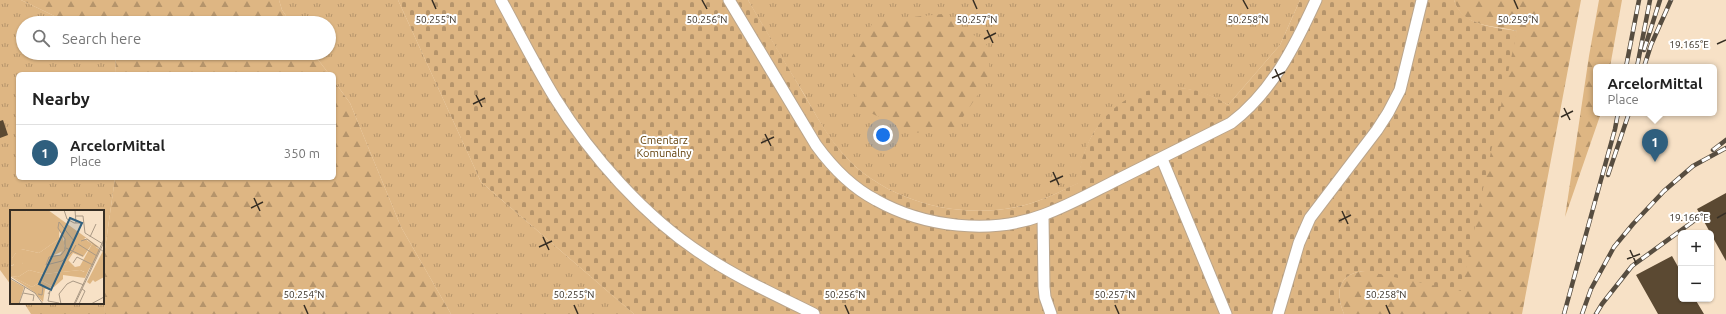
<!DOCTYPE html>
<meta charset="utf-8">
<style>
body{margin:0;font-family:Ubuntu,sans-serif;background:#f2f2f2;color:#222}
.controls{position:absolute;right:12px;bottom:12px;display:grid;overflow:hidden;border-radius:6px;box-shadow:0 1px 3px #0004}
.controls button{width:36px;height:36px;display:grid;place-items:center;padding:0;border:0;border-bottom:1px solid #e0e0e0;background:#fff;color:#222;font:20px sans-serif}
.you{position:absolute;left:883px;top:135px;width:14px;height:14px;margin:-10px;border:3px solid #fff;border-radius:50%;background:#1a73e8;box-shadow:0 0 0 6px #1a73e833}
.badge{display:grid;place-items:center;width:26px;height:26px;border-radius:50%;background:#2f5f7e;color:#fff;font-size:13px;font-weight:700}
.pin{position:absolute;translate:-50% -33px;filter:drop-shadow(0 1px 2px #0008)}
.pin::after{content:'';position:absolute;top:21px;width:14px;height:12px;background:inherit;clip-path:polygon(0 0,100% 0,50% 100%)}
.popup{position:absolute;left:1593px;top:64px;width:124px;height:52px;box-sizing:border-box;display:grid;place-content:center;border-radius:6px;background:#fff;filter:drop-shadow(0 1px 3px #0005);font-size:13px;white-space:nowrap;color:#767676}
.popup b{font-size:15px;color:#222}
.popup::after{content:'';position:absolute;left:50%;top:100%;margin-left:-8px;border:8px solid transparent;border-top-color:#fff}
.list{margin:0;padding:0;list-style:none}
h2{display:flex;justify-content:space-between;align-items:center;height:52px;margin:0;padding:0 16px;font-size:17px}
h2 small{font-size:13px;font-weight:400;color:#767676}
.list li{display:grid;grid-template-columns:26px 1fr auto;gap:12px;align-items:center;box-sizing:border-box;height:56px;padding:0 16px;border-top:1px solid #e0e0e0}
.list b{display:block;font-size:15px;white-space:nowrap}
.list p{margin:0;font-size:13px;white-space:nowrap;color:#767676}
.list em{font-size:13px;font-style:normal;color:#767676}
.icon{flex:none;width:22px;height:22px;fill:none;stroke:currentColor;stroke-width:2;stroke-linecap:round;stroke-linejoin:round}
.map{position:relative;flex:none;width:1726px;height:314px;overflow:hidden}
.search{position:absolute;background:#fff;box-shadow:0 1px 3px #0004;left:16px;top:16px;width:320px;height:44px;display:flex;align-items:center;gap:10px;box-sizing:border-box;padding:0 14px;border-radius:22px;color:#767676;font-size:15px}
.panel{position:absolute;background:#fff;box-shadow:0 1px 3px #0004;left:16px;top:72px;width:320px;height:108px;border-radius:6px}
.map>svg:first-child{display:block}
</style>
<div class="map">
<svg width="1726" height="314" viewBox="0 0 1726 314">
<defs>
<pattern id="grass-tufts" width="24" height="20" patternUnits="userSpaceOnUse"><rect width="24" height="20" fill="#deb683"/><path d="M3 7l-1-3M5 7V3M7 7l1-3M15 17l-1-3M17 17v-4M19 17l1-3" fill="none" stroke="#b5946b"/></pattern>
<pattern id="forest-firs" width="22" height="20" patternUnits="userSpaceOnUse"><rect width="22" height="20" fill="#deb683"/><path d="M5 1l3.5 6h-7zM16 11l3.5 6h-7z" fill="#b5946b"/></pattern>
<pattern id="cemetery-stones" width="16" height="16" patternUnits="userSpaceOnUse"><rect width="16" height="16" fill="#deb683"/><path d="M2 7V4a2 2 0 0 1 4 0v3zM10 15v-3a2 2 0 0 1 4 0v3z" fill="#b5946b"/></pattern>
</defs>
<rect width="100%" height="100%" fill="#f7e1c6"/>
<!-- grass -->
<g fill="url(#grass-tufts)">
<polygon points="0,0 21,0 69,23 23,23 23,53 115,53 116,74 18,74 18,178 115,178 104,256 105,314 31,314 24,303 103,303 103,211 11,211 11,285 0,270"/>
<polygon points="279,0 398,0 481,182 634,314 451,314 401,227 350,103 334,81 334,74 329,74 313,53 329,53 329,23 291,23 282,10"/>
<path d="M748 0H1300L1280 45 1228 105C1161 62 1083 105 1079 183 1061 191 1044 200 1025 205 963 221 887 203 844 155 827 137 816 115 804 94 785 63 766 31 748 0Z"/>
</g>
<!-- forest -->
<g fill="url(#forest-firs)">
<polygon points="21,0 279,0 282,10 291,23 69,23"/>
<path d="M1454 0H1581L1522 314H1344C1335 293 1338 273 1365 271L1517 31C1494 25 1462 28 1454 0Z"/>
<polygon points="1599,0 1622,0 1610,67 1596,67 1596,113 1601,113 1565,217 1589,56"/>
<polygon points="942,14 983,41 989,48 989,78 955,129 913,133 858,107 851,58 874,21"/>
<polygon points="115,53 313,53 329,74 116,74"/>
<polygon points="334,81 350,103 401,227 451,314 105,314 104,256 115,178 334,178"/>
</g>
<!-- cemetery -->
<path fill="url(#cemetery-stones)" d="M398 0H748C766 30 784 61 802 91 815 113 827 136 844 155 887 203 963 221 1025 205 1044 200 1061 191 1078 183 1083 120 1134 74 1198 91 1209 94 1219 99 1228 105L1280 45 1300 0H1454C1462 26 1494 27 1517 31L1461 291 1365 271C1338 273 1335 293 1344 314H634L481 182Z"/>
<!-- building -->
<g fill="#5b4932">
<polygon points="3,120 8,135 0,138 0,121"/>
<polygon points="1726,193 1726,261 1697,209"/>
<polygon points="1672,256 1681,272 1681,299 1695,299 1704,314 1658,314 1636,275"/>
</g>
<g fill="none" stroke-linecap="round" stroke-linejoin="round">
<!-- pedestrian casing -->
<g stroke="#baa58c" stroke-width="13">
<g id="pedestrian">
<path d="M501 0C519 33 536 67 555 98 591 156 645 217 702 254 737 278 776 295 814 314"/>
<path d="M729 0 816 145C832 167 851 187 876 200 924 227 990 235 1043 215 1068 206 1093 192 1117 180 1155 161 1193 142 1231 123 1272 92 1295 46 1316 0"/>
<polyline points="1162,159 1226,314"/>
<polyline points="1043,216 1044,287 1045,297 1051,314"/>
<polyline points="1278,314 1299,243 1310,218 1377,130 1388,113 1400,90 1422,0"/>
</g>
</g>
<!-- pedestrian -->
<use href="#pedestrian" stroke="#fff" stroke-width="11"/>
<!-- rail casing -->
<g stroke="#574d40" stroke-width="4.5">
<g id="rail">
<polyline points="1644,50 1660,0"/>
<polyline points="1626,67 1639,0"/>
<polyline points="1637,67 1650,0"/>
<polyline points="1644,67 1651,45 1671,0"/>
<polyline points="1713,150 1726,140"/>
<polyline points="1608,175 1629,113"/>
<polyline points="1564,314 1615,129 1618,113"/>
<polyline points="1582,314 1591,289 1614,247 1633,224 1664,191 1693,166 1726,148"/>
<polyline points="1596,314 1602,304 1632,266 1702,215"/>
</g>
</g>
<!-- rail -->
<use href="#rail" stroke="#fff" stroke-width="3" stroke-dasharray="9" stroke-linecap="butt"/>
</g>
<!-- ticks -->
<path fill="none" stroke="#362e24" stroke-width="1.5" d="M432 0 436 9M702 0 707 9M973 0 977 9M1243 0 1248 9M1514 0 1518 9M987 30 993 43M984 39 996 33M1717 44 1726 40M1275 69 1281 82M1272 78 1285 72M476 95 482 107M473 104 485 98M1564 108 1570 120M1561 117 1573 111M765 134 771 146M761 143 774 137M1053 172 1059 185M1050 182 1063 176M254 198 260 211M251 208 263 202M1342 211 1348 224M1717 218 1726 213M1339 221 1351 215M543 237 549 250M539 247 552 241M1630 250 1636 263M1627 259 1640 254M304 305 308 314M574 305 578 314M845 305 849 314M1115 305 1119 314M1386 305 1390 314"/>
<g text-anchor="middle" stroke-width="4" stroke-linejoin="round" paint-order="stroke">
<!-- park labels -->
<g font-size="11" fill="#64420c" stroke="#fff">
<text x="664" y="144">Cmentarz<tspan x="664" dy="13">Komunalny</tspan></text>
</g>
</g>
<!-- overview -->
<g transform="translate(10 210)">
<rect width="94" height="94" fill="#f7e1c6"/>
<path d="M0 0H18L6 11 0 10ZM51 24 53 26 55 40 38 48 36 59 56 54 58 50 65 57 70 56 82 34 90 40 82 56 75 62 70 60 34 64 19 60 8 67 1 66 22 77 32 71 44 77 35 79 33 92 24 82 0 66V61L13 53 6 43 2 48 5 54 0 56V39H11L29 43 49 29ZM0 69 14 77 9 94H0Z" fill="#deb683"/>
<path d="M18 0H38L89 37H85L76 28H64L50 9 49 29 29 43 11 39H0V7L6 9ZM94 39V67L85 72 83 70 80 74 77 72ZM6 43H12L13 53 5 63 0 61V56L4 55 2 48ZM80 57 75 68 53 65V69L44 77 32 71 22 77 1 66 8 67 19 60 34 64 70 60 74 62Z" fill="#deb683"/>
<path d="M50 9 55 14V18L57 16 66 23 64 28H74L82 34 73 47 63 43 56 54 44 59H36L38 46 50 45 55 36 53 32 55 29 47 18Z" fill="#deb683"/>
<path fill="none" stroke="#aa9985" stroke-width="1" d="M54 0 57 9 64 13H73M65 0 66 13M66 6H73L75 23 93 34M80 27 86 14M64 31 49 12 48 18 55 29V40L51 45 39 47 36 55 52 51 62 42 66 35M71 31 77 29 94 42M68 34 87 46M56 38 73 46M63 53 67 47 83 55M0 68 25 83 33 94M13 83 24 85 23 91M28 84 32 85 33 76M38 84 40 81 38 91 49 93M9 94 15 77M51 94 49 84 57 74 63 71 74 75M64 94 94 29M65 94 94 32M69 94 75 81 72 79M81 94 94 87"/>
<path fill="#2f5f7e" fill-opacity="0.15" stroke="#2f5f7e" stroke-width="2" d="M60 8 72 13 41 80 29 74Z"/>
<rect width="94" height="94" fill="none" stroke="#362e24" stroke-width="2"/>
</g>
<g font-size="10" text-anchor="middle" fill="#362e24" stroke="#fff" stroke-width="4" stroke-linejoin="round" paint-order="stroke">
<text x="436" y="23">50.255°N</text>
<text x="707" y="23">50.256°N</text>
<text x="977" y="23">50.257°N</text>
<text x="1518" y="23">50.259°N</text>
<text x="1248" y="23">50.258°N</text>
<text x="1689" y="48">19.165°E</text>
<text x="1689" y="221">19.166°E</text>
<text x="304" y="298">50.254°N</text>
<text x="574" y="298">50.255°N</text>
<text x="845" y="298">50.256°N</text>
<text x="1115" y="298">50.257°N</text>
<text x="1386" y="298">50.258°N</text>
</g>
</svg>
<div class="controls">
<button>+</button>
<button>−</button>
</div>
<div class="you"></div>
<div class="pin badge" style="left:1655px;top:162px">1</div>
<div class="popup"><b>ArcelorMittal</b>Place</div>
<div class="search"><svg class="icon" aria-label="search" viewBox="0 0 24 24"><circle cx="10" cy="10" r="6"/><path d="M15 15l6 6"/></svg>Search here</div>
<section class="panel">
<h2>Nearby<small></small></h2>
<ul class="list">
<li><span class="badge">1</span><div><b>ArcelorMittal</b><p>Place</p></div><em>350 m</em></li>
</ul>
</section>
</div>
